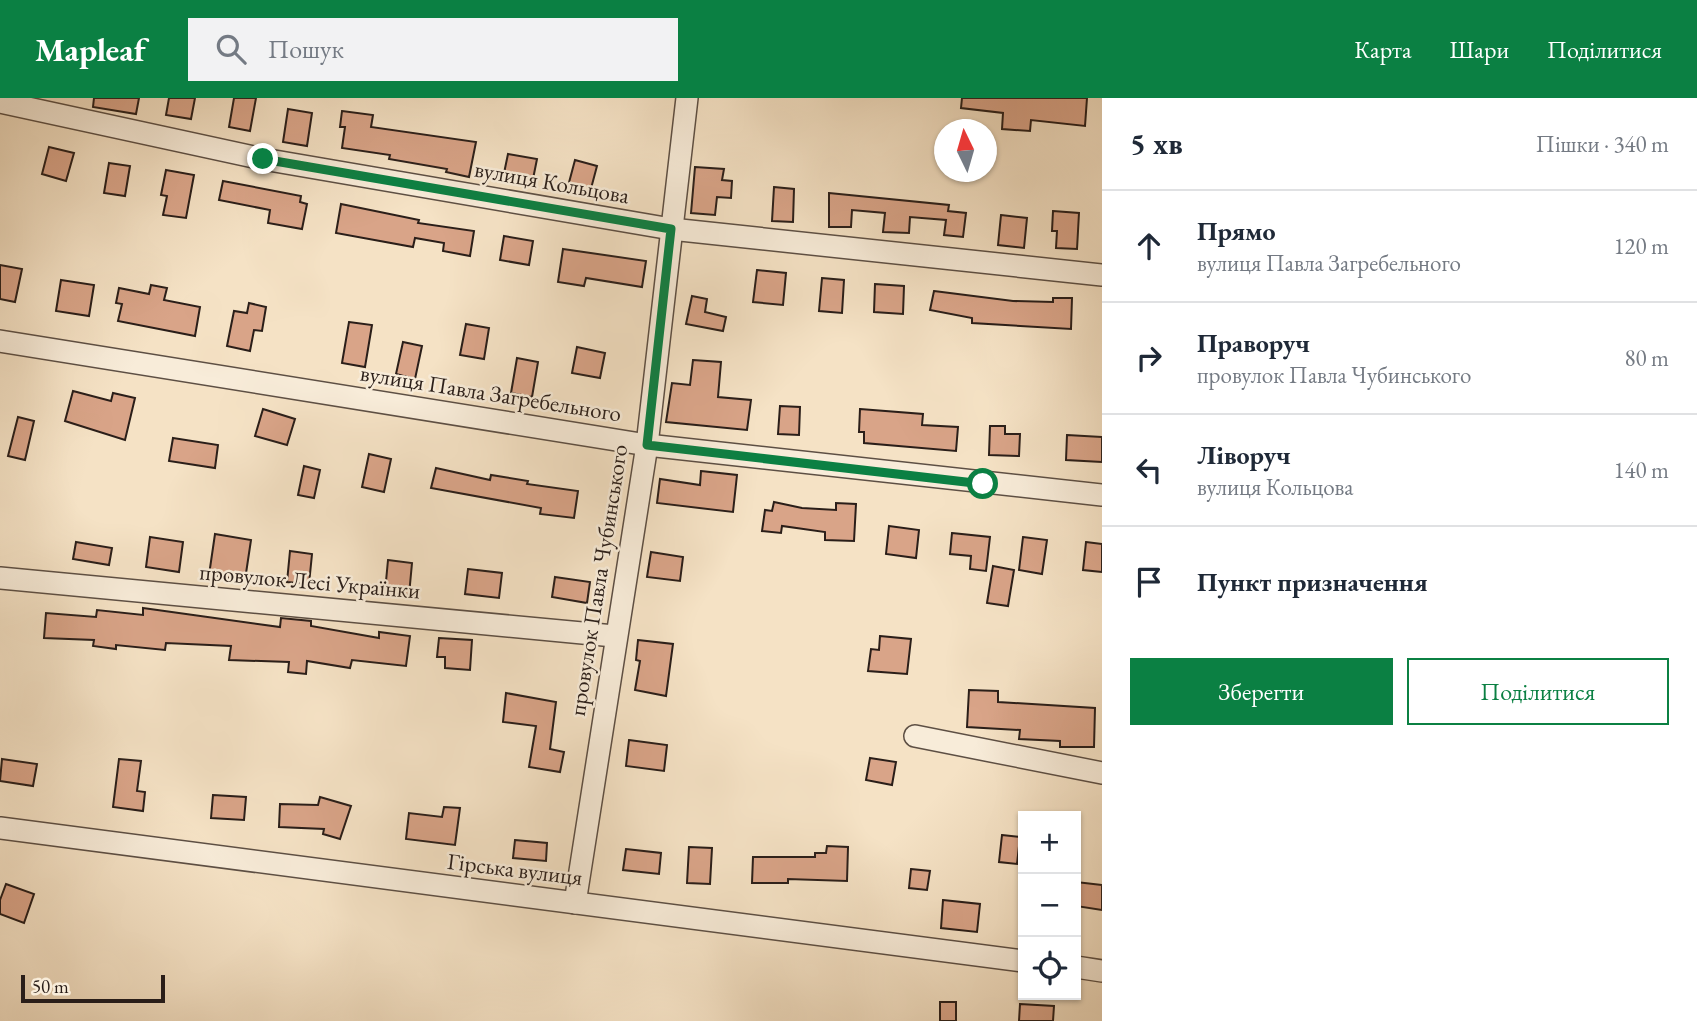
<!DOCTYPE html>
<html lang="uk">
<meta charset="utf-8">
<style>
body{margin:0;font-family:"EB Garamond",serif;background:#f2f2f3;color:#1f2937}
.controls{position:absolute;right:21px;bottom:21px;display:grid;overflow:hidden;border-radius:0px;box-shadow:0 2px 5px #0004}
.controls button{width:63px;height:63px;display:grid;place-items:center;padding:0;border:0;border-bottom:2px solid #e0e1e3;background:#fff;color:#1f2937;font:35px sans-serif}
.compass{position:absolute;left:934px;top:21px;width:63px;height:63px;border-radius:50%;background:#fff;box-shadow:0 2px 5px #0004;rotate:355deg}
.scale{position:absolute;left:21px;bottom:18px;width:144px;box-sizing:border-box;padding-left:7px;border:4px solid #2a1e19;border-top:0;font-size:19px;line-height:24px;white-space:nowrap;color:#2a1e19;-webkit-text-stroke:5px #f8ecd9;paint-order:stroke}
.stop{position:absolute;width:21px;height:21px;margin:-16px;border:5px solid #0b8043;border-radius:50%;background:#fff}
.stop.end{background:#0b8043;border-color:#fff;box-shadow:0 2px 7px #0008}
.list{margin:0;padding:0;list-style:none}
h2{display:flex;justify-content:space-between;align-items:center;height:91px;margin:0;padding:0 28px;font-size:30px}
h2 small{font-size:23px;font-weight:400;color:#747a83}
.list li{display:grid;grid-template-columns:46px 1fr auto;gap:21px;align-items:center;box-sizing:border-box;height:112px;padding:0 28px;border-top:2px solid #e0e1e3}
.list b{display:block;font-size:26px;white-space:nowrap}
.list p{margin:0;font-size:23px;white-space:nowrap;color:#747a83}
.list em{font-size:23px;font-style:normal;color:#747a83}
.actions{display:flex;gap:14px;padding:21px 28px}
.actions a{flex:1;padding:16px 0;border:2px solid #0b8043;border-radius:0px;text-align:center;font-size:24px;color:#0b8043}
.actions .main{background:#0b8043;color:#fff}
.icon{flex:none;width:38px;height:38px;fill:none;stroke:currentColor;stroke-width:2;stroke-linecap:round;stroke-linejoin:round}
.map{position:relative;flex:none;width:1102px;height:923px;overflow:hidden}
header{display:flex;align-items:center;gap:42px;box-sizing:border-box;height:98px;padding:0 35px;background:#0b8043;color:#fff}
header strong{font-size:33px}
nav{display:flex;gap:38px;margin-inline-start:auto;font-size:24px}
.search{width:490px;height:63px;background:#f2f2f3;display:flex;align-items:center;gap:18px;box-sizing:border-box;padding:0 24px;border-radius:0px;color:#747a83;font-size:26px}
main{display:flex}
aside{flex:1;background:#fff}
.map>svg:first-child{display:block}
</style>
<header>
<strong>Mapleaf</strong>
<div class="search"><svg class="icon" aria-label="search" viewBox="0 0 24 24"><circle cx="10" cy="10" r="6"/><path d="M15 15l6 6"/></svg>Пошук</div>
<nav><a>Карта</a><a>Шари</a><a>Поділитися</a></nav>
</header>
<main>
<div class="map">
<svg width="1102" height="923" viewBox="0 0 1102 923">
<rect width="100%" height="100%" fill="#f5e2c5"/>
<filter id="stains"><feTurbulence type="fractalNoise" baseFrequency=".00286" numOctaves="4"/><feColorMatrix values="0 0 0 0 .2 0 0 0 0 .09 0 0 0 0 .02 0 0 0 .5 -.17"/></filter>
<radialGradient id="worn" r=".72"><stop offset=".6" stop-color="#630" stop-opacity="0"/><stop offset="1" stop-color="#630" stop-opacity=".3"/></radialGradient>
<!-- building -->
<g fill="#d9a488" stroke="#2a1e19" stroke-width="2">
<polygon points="94,0 139,0 136,16 93,9"/>
<polygon points="169,0 195,0 191,21 166,17"/>
<polygon points="234,0 256,0 250,33 229,29"/>
<polygon points="962,0 1087,0 1085,28 1031,22 1030,33 1002,31 1003,15 961,10"/>
<polygon points="288,11 312,15 307,48 283,44"/>
<polygon points="342,13 373,17 371,29 476,44 469,79 446,74 447,71 389,61 390,57 342,50 345,29 340,29"/>
<polygon points="49,49 74,55 66,83 42,76"/>
<polygon points="508,56 537,61 532,86 503,80"/>
<polygon points="575,62 597,68 589,98 567,92"/>
<polygon points="109,65 130,68 125,98 104,95"/>
<polygon points="695,69 724,71 722,82 732,83 731,100 717,99 715,117 691,115"/>
<polygon points="166,72 194,77 186,120 163,117 167,98 161,97"/>
<polygon points="223,83 301,98 300,104 307,106 302,131 268,125 270,112 219,102"/>
<polygon points="774,89 794,91 793,124 772,123"/>
<polygon points="829,95 949,107 948,113 966,115 963,139 944,137 946,122 910,119 909,135 883,134 885,115 852,112 851,129 829,129"/>
<polygon points="341,106 419,122 418,125 474,133 470,158 443,153 444,145 415,140 413,149 336,135"/>
<polygon points="1053,113 1079,115 1077,151 1056,150 1057,133 1052,133"/>
<polygon points="1001,117 1027,120 1024,150 998,147"/>
<polygon points="504,138 533,143 529,167 500,162"/>
<polygon points="563,151 646,163 642,189 586,180 584,188 558,184"/>
<polygon points="0,167 22,171 15,204 0,201"/>
<polygon points="757,172 786,175 783,207 753,204"/>
<polygon points="822,180 844,182 842,215 819,213"/>
<polygon points="61,182 94,187 89,218 56,213"/>
<polygon points="875,186 904,188 903,216 874,214"/>
<polygon points="151,187 167,190 164,202 200,209 195,238 118,223 122,206 116,205 119,190 149,196"/>
<polygon points="934,193 1013,203 1053,204 1053,200 1072,200 1071,231 972,225 972,220 930,212"/>
<polygon points="692,198 707,201 705,214 726,219 723,233 686,226"/>
<polygon points="249,205 266,209 262,233 254,232 250,253 227,248 234,213 247,215"/>
<polygon points="349,224 372,227 365,269 342,265"/>
<polygon points="466,226 489,230 484,261 460,257"/>
<polygon points="403,244 422,248 415,281 396,276"/>
<polygon points="577,249 605,255 600,280 572,275"/>
<polygon points="517,260 538,264 532,299 511,295"/>
<polygon points="693,262 721,264 718,299 751,302 747,332 666,324 672,285 690,287"/>
<polygon points="73,293 111,303 113,295 135,300 125,342 65,323"/>
<polygon points="780,308 800,309 799,337 778,336"/>
<polygon points="263,311 295,321 287,347 255,338"/>
<polygon points="860,311 923,316 922,327 958,329 956,353 864,345 864,334 859,334"/>
<polygon points="18,319 34,323 25,362 8,358"/>
<polygon points="990,328 1005,328 1005,336 1020,336 1019,358 989,357"/>
<polygon points="1067,337 1102,339 1102,364 1066,362"/>
<polygon points="173,340 218,347 215,370 169,363"/>
<polygon points="369,356 391,361 384,394 362,389"/>
<polygon points="304,368 320,372 314,400 298,397"/>
<polygon points="436,370 490,382 491,377 528,383 527,386 578,393 574,420 540,416 541,410 431,390"/>
<polygon points="701,373 737,377 733,414 657,405 660,381 700,387"/>
<polygon points="774,404 802,410 836,412 836,405 856,406 854,443 825,442 825,434 782,428 781,435 762,433 765,412 772,413"/>
<polygon points="889,428 919,432 916,460 886,456"/>
<polygon points="952,435 990,439 986,473 970,471 971,458 950,456"/>
<polygon points="215,436 251,442 245,482 209,477"/>
<polygon points="150,439 183,444 179,474 146,469"/>
<polygon points="1023,439 1047,442 1042,476 1019,472"/>
<polygon points="76,444 112,450 109,467 73,461"/>
<polygon points="1086,444 1102,446 1102,474 1083,472"/>
<polygon points="290,453 312,456 309,486 287,484"/>
<polygon points="651,454 683,459 680,483 647,479"/>
<polygon points="388,462 412,465 409,497 385,494"/>
<polygon points="993,468 1014,472 1008,508 987,505"/>
<polygon points="468,471 502,475 499,500 465,496"/>
<polygon points="555,479 590,484 587,505 552,499"/>
<polygon points="143,510 280,529 281,520 311,523 311,528 379,540 379,534 410,538 406,568 352,562 350,570 307,563 306,576 288,574 289,564 229,562 231,548 166,545 165,552 116,547 116,551 93,548 94,542 44,540 46,515 96,519 97,512 143,517"/>
<polygon points="880,538 911,541 907,576 868,573 871,551 879,552"/>
<polygon points="439,540 472,542 470,572 445,570 445,559 437,559"/>
<polygon points="638,542 673,546 666,598 635,592 640,563 636,562"/>
<polygon points="969,592 998,593 998,604 1095,610 1094,649 1060,649 1060,643 1019,641 1020,632 967,629"/>
<polygon points="506,595 556,604 550,651 564,654 560,674 529,669 536,628 503,624"/>
<polygon points="629,642 667,647 664,673 626,668"/>
<polygon points="870,660 896,664 892,687 866,682"/>
<polygon points="2,661 37,666 33,688 0,683"/>
<polygon points="119,661 141,663 137,693 145,694 143,713 113,709"/>
<polygon points="213,697 246,699 244,722 211,720"/>
<polygon points="320,699 351,708 340,741 323,736 324,731 279,729 280,706 318,707"/>
<polygon points="444,709 460,710 455,747 406,741 409,715 442,719"/>
<polygon points="1002,737 1020,739 1017,766 999,764"/>
<polygon points="515,742 547,745 546,763 513,760"/>
<polygon points="827,748 848,749 847,783 788,781 788,785 752,785 753,759 815,759 815,755 826,755"/>
<polygon points="689,749 712,750 710,786 687,785"/>
<polygon points="626,751 661,755 659,776 623,772"/>
<polygon points="911,771 930,773 927,792 909,790"/>
<polygon points="1076,784 1102,787 1102,812 1076,808"/>
<polygon points="6,786 34,796 24,825 0,816 0,802"/>
<polygon points="943,802 980,806 977,834 941,830"/>
<rect x="940" y="904" width="16" height="19"/>
<polygon points="1020,906 1054,908 1053,923 1019,923"/>
</g>
<g fill="none" stroke-linecap="round" stroke-linejoin="round">
<!-- minor casing -->
<g stroke="#5d4f44" stroke-width="24">
<g id="minor">
<polyline points="0,4 263,61 671,131 1102,177"/>
<polyline points="0,243 647,347 1102,397"/>
<polyline points="0,480 614,538"/>
<polyline points="915,638 1102,675"/>
<polyline points="0,730 1023,863"/>
<polyline points="575,805 647,347 687,0"/>
<polyline points="1076,869 1102,873"/>
</g>
</g>
<!-- minor -->
<use href="#minor" stroke="#f8ecd9" stroke-width="21"/>
</g>
<g fill="none" stroke-linecap="round" stroke-linejoin="round">
<!-- route -->
<polyline stroke="#0b8043" stroke-width="9" points="263,61 671,131 647,347 983,386"/>
</g>
<g text-anchor="middle" stroke-width="5" stroke-linejoin="round" paint-order="stroke">
<!-- street labels -->
<g font-size="23" fill="#2a1e19" stroke="#f8ecd9">
<text transform="translate(552 84) rotate(10)" y="8">вулиця Кольцова</text>
<text transform="translate(491 295) rotate(9)" y="8">вулиця Павла Загребельного</text>
<text transform="translate(598 482) rotate(-81)" y="8">провулок Павла Чубинського</text>
<text transform="translate(310 483) rotate(5)" y="8">провулок Лесі Українки</text>
<text transform="translate(515 771) rotate(7)" y="8">Гірська вулиця</text>
</g>
</g>
<rect width="100%" height="100%" filter="url(#stains)"/>
<rect width="100%" height="100%" fill="url(#worn)"/>
</svg>
<div class="controls">
<button>+</button>
<button>−</button>
<button><svg class="icon" aria-label="locate" viewBox="0 0 24 24"><circle cx="12" cy="12" r="6"/><path d="M12 2v4M12 18v4M2 12h4M18 12h4"/></svg></button>
</div>
<svg class="compass" viewBox="-18 -18 36 36"><path d="M0-13l5 13h-10z" fill="#e53935"/><path d="M0 13l5-13h-10z" fill="#747a83"/></svg>
<div class="scale">50 m</div>
<div class="stop" style="left:983px;top:386px"></div>
<div class="stop end" style="left:263px;top:61px"></div>
</div>
<aside>
<h2>5 хв<small>Пішки · 340 m</small></h2>
<ul class="list">
<li><svg class="icon" aria-label="ahead" viewBox="0 0 24 24"><path d="M12 20V5M6 11l6-6 6 6"/></svg><div><b>Прямо</b><p>вулиця Павла Загребельного</p></div><em>120 m</em></li>
<li><svg class="icon" aria-label="right" viewBox="0 0 24 24"><path d="M7 20v-9h11M14 6l5 5-5 5"/></svg><div><b>Праворуч</b><p>провулок Павла Чубинського</p></div><em>80 m</em></li>
<li><svg class="icon" aria-label="left" viewBox="0 0 24 24"><path d="M17 20v-9H6M10 6l-5 5 5 5"/></svg><div><b>Ліворуч</b><p>вулиця Кольцова</p></div><em>140 m</em></li>
<li><svg class="icon" aria-label="arrive" viewBox="0 0 24 24"><path d="M6 21V4h12l-3 4 3 4H6"/></svg><div><b>Пункт призначення</b></div></li>
</ul>
<div class="actions"><a class="main">Зберегти</a><a>Поділитися</a></div>
</aside>
</main>
